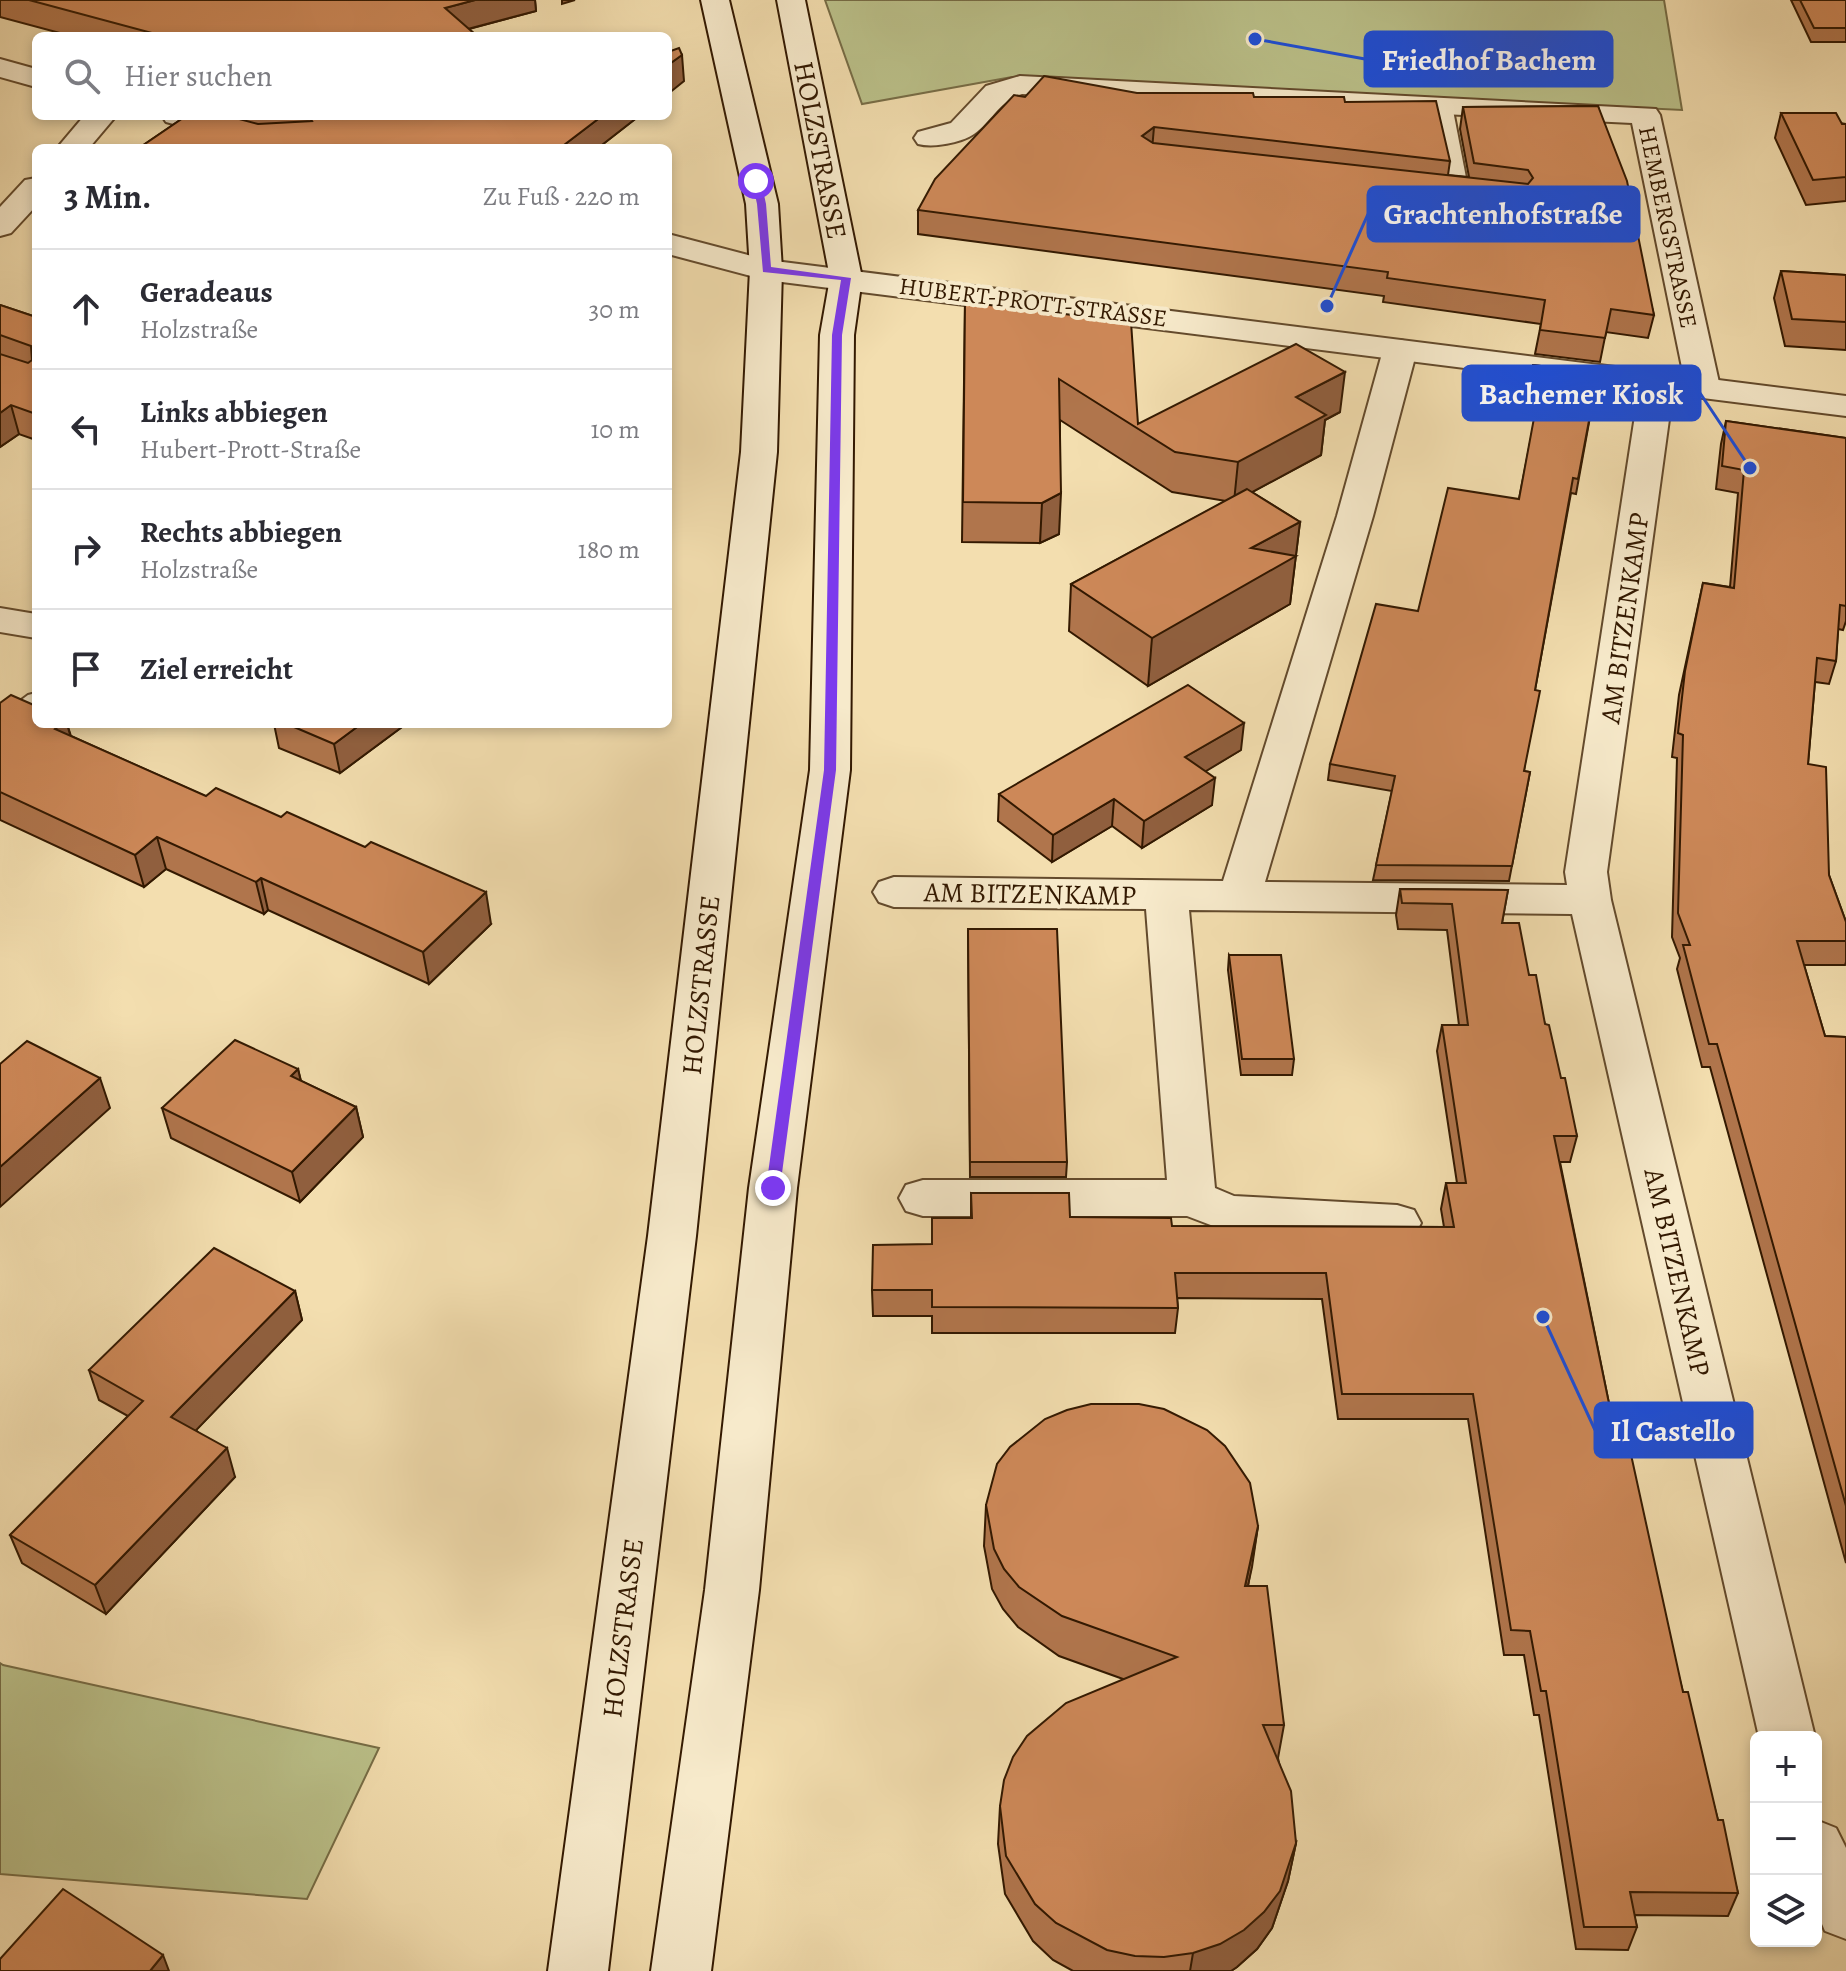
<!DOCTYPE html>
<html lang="de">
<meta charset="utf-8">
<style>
body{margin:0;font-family:Alegreya,serif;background:#f2f2f3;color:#2b2b33}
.controls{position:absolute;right:24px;bottom:24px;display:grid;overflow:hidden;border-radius:12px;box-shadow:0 4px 12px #0003}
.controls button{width:72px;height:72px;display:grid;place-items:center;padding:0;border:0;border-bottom:2px solid #e1e1e2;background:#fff;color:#2b2b33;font:40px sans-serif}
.stop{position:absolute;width:24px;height:24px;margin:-18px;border:6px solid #7c3aed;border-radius:50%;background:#fff}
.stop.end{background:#7c3aed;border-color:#fff;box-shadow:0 2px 8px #0008}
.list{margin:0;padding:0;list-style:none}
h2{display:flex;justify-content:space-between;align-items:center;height:104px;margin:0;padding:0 32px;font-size:34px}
h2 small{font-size:26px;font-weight:400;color:#7c7c81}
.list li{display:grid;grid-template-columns:52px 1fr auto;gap:24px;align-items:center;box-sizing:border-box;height:120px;padding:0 32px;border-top:2px solid #e1e1e2}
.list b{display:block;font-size:30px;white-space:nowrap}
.list p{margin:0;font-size:26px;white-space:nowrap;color:#7c7c81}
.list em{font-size:26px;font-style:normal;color:#7c7c81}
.icon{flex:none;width:44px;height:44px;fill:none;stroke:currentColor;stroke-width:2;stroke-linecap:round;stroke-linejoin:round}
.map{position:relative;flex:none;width:1846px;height:1971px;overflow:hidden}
.search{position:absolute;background:#fff;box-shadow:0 4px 12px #0003;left:32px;top:32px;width:640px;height:88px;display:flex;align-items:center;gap:20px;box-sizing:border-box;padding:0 28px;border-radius:12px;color:#7c7c81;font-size:30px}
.panel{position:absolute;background:#fff;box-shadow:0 4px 12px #0003;left:32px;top:144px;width:640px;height:584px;border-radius:12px}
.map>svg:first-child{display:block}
</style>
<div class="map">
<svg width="1846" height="1971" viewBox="0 0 1846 1971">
<rect width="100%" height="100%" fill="#f3deaf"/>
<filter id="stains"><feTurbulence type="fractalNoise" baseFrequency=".0025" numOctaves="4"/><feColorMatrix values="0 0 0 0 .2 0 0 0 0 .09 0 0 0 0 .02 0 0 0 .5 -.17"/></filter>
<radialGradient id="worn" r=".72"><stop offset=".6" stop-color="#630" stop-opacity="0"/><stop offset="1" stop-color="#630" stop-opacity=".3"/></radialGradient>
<!-- green -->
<g fill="#bbc18a" stroke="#776d46" stroke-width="2">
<polygon points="825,0 1664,0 1682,110 1037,78 1012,77 862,104"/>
<polygon points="0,1663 3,1665 379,1748 307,1899 0,1874"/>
</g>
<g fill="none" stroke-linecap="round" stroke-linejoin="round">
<!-- service casing -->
<g stroke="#634a2c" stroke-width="4">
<g id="service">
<polygon points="1443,100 1452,105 1469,193 1460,199 1451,193 1434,105"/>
<polygon points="36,693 36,712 8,733 0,736 0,716 28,695"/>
</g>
</g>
<!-- minor casing -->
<g stroke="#634a2c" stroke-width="4">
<g id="minor">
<path d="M1020 76 1656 109 1660 115 1720 387 1715 394 1703 397 1691 394 1686 387 1632 123 1022 94C999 101 992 121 974 134 961 143 933 148 918 144L914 138 918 132 951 123 986 86Z"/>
<polygon points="84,116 116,116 89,148 57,148"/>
<polygon points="36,178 36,206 11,233 0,236 0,207 25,180"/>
<polygon points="1400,340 1412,343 1417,350 1373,516 1265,882 1567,885 1565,872 1640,383 1645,376 1657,373 1669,376 1674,383 1607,872 1611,900 1815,1737 1759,1737 1572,914 1189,910 1215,1188 1234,1196 1397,1205 1414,1210 1421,1223 1414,1236 1397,1241 1229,1232 1187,1216 923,1216 906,1211 899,1198 906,1185 923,1180 1167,1180 1146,909 894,907 879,902 873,892 879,882 894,877 1223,881 1337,516 1383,350 1388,343"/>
<polygon points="0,608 36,614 36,638 0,632"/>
<polygon points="1816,1820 1836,1828 1846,1848 1846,1939 1825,1931 1816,1910"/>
</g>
</g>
<!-- tertiary casing -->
<g stroke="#634a2c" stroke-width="4">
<g id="tertiary">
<polygon points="0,59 36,69 36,87 0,77"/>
<polygon points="162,116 212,116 310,141 314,148 263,148 166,122"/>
<polygon points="668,234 767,260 1846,396 1846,416 766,280 668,254"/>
</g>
</g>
<!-- secondary casing -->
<g stroke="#331901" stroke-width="4">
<g id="secondary">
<polygon points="701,0 729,0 778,204 782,270 777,452 696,1236 608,1971 548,1971 648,1236 741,452 750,270 746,204"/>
<polygon points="777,0 805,0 862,278 854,335 850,770 797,1188 759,1590 711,1971 651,1971 705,1590 749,1188 810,770 820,335 830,278"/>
</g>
</g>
<!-- service -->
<use href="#service" fill="#f7eacb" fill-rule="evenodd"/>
<!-- minor -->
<use href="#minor" fill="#f7eacb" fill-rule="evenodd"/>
<!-- tertiary -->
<use href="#tertiary" fill="#f7eacb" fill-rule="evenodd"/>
<!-- secondary -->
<use href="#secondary" fill="#f7eacb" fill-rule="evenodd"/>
</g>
<!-- wall -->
<g fill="#b0754c" stroke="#331901" stroke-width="2">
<polygon points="0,0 535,0 536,11 469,29 477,36 71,36 0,17"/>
<polygon points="1791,0 1846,0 1846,42 1811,42"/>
<polygon points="1137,93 1254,97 1345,102 1450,161 1448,175 1469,177 1460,129 1463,107 1598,106 1654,315 1648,338 1606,332 1600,362 1535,354 1541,324 1383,302 1384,296 918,234 918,210 1025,97"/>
<polygon points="1781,113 1846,124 1846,201 1806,205 1775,138"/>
<polygon points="186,116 639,116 598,148 139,148"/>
<polygon points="1781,271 1846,275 1846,350 1785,346 1774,298"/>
<polygon points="965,302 1138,424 1340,412 1325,420 1321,455 1252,492 1300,522 1290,604 1148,686 1069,631 1071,584 1226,501 1172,492 1060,420 1059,534 1040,543 962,542"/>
<polygon points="0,305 36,317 36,440 19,434 0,447"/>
<polygon points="1533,365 1598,373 1576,494 1571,493 1535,690 1524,771 1530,772 1509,881 1373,880 1392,791 1328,780 1330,764 1418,611 1519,499 1535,417 1524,415"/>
<polygon points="1726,421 1846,438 1846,621 1843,630 1838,629 1836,661 1829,684 1815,682 1808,764 1829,875 1846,922 1846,962 1845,965 1804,965 1825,1036 1846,1037 1846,1563 1710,1067 1702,1067 1677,969 1680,958 1672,937 1677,758 1672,757 1679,695 1703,583 1730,587 1738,493 1716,489 1721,444"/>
<polygon points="0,703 36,724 67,724 71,736 491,924 429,984 268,910 264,914 166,869 144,887 0,820"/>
<polygon points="274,724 406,724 340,773 279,748"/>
<polygon points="1241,750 1205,771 1212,805 1142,848 1112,826 1052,862 998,821 999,794"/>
<polygon points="1400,889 1508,890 1502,923 1529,975 1545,1024 1577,1136 1570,1162 1560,1162 1612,1418 1683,1692 1738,1893 1728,1916 1634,1915 1637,1927 1628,1950 1576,1949 1539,1715 1534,1715 1524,1655 1504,1655 1468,1419 1338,1419 1322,1299 1177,1298 1178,1308 1175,1333 932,1333 932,1316 873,1316 872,1290 932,1244 971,1218 971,1193 1070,1217 1172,1226 1444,1227 1441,1209 1446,1183 1457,1183 1437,1051 1442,1025 1459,1025 1447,930 1398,929 1396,915"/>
<polygon points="968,929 1067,1162 1066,1177 970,1177"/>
<polygon points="1229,955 1294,1059 1292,1075 1241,1075 1228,970"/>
<polygon points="298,1069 301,1081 356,1107 363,1137 300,1202 171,1138 162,1108"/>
<polygon points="295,1291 302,1320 196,1430 235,1477 106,1614 22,1563 10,1535 128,1416 99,1400 89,1370"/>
<polygon points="986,1505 1258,1526 1248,1586 1284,1725 1278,1758 1296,1843 1288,1881 1272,1928 1257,1949 1237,1967 1231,1971 1073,1971 1053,1960 1033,1941 1005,1894 998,1844 1000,1806 1123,1679 1059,1656 1018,1627 1003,1609 992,1589 984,1546"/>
</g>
<!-- shaded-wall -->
<g fill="#905f3e" stroke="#331901" stroke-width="2">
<polygon points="475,0 535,0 536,11 449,34 445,8"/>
<polygon points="562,0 575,0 562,4"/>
<polygon points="682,55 684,81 668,94 668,65"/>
<polygon points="602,116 639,116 598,148 560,148"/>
<polygon points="1154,127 1152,150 1142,136"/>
<polygon points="1345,372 1340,412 1325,420 1321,455 1234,502 1238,462 1296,397"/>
<polygon points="11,405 19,434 0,447 0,413"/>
<polygon points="1061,493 1059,534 1040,543 1042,503"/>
<polygon points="1300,522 1290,604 1148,686 1152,638 1251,548"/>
<polygon points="1244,723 1241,750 1183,785 1185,757"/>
<polygon points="61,724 67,724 75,752 55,729"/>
<polygon points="361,724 406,724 340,773 334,744"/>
<polygon points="1215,778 1212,805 1142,848 1144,821"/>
<polygon points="1114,799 1112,826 1052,862 1053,835"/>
<polygon points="157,837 166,869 144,887 135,855"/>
<polygon points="261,878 268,910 264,914 256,882"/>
<polygon points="486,892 491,924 429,984 423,952"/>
<polygon points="298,1069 305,1099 291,1076"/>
<polygon points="100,1078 110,1108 0,1207 0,1167"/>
<polygon points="356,1107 363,1137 300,1202 292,1172"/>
<polygon points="295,1291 302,1320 181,1446 171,1417"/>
<polygon points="227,1448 235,1477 106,1614 95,1585"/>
<polygon points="1258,1526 1252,1567 1239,1626 1245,1586"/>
<polygon points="1296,1843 1288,1881 1272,1928 1257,1949 1237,1967 1231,1971 1190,1971 1193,1953"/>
<polygon points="163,1955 169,1971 150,1971"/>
</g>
<!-- building -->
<g fill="#cd8858" stroke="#331901" stroke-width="2">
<polygon points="29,0 475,0 445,8 477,36 163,36"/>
<polygon points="1800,0 1846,0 1846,28 1814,28"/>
<polygon points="679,48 682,55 668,65 668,52"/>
<polygon points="1044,76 1137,93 1253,93 1254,97 1344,97 1345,102 1436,101 1450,161 1154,127 1142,136 1153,143 1528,184 1533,178 1528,170 1474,163 1463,107 1598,106 1627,181 1654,315 1611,309 1605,338 1540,330 1545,300 1387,278 1388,272 918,210 935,179 1014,95 1025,97"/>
<polygon points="1781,113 1836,113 1842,124 1846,124 1846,177 1813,180"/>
<polygon points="186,116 228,116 258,124 312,121 309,116 602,116 560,148 551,146 548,148 139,148"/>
<polygon points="1781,271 1846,275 1846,322 1792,319"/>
<polygon points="965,302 1131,322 1138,424 1296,344 1345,372 1296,397 1326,415 1238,462 1175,452 1059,379 1061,493 1042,503 963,502"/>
<polygon points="0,305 36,317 36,414 11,405 0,413 0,354 28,363 32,360 31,346 0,335"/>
<polygon points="1533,365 1598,373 1578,479 1573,478 1535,690 1540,691 1524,771 1530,772 1512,866 1376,865 1395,776 1330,764 1376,604 1418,611 1448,488 1519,499 1537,402 1527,401"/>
<polygon points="1726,421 1846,438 1846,606 1840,605 1836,661 1817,658 1808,764 1826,767 1829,875 1846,922 1846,941 1797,941 1825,1036 1846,1037 1846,1506 1717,1044 1709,1044 1683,945 1690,945 1678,913 1683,735 1678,733 1685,671 1703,583 1734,588 1744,470 1722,466"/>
<polygon points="1247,489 1300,522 1251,548 1296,556 1152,638 1071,584"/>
<polygon points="1188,685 1244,723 1185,757 1215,778 1144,821 1114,799 1053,835 999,794"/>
<polygon points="11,695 36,706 36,724 61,724 55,729 206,796 216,788 281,817 287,812 365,847 371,842 486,892 423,952 261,878 256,882 157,837 135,855 0,792 0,703"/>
<polygon points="287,724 361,724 334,744"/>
<polygon points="1400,889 1508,890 1502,923 1519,923 1529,975 1536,975 1545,1024 1549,1025 1561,1078 1565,1078 1577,1136 1554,1136 1612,1418 1623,1418 1683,1692 1688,1692 1718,1820 1723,1820 1738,1893 1630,1892 1637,1927 1584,1927 1546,1691 1541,1691 1530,1631 1511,1630 1473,1394 1342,1394 1326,1273 1175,1273 1178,1308 932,1307 932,1290 872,1290 873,1245 932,1244 932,1218 972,1218 971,1193 1069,1193 1070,1217 1171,1218 1172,1226 1454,1227 1446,1183 1466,1183 1442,1025 1468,1025 1452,904 1402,903"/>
<polygon points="968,929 1057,929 1067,1162 970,1162"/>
<polygon points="1229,955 1281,955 1294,1059 1242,1059"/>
<polygon points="235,1040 298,1069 291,1076 356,1107 292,1172 162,1108"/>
<polygon points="27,1041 100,1078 0,1167 0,1064"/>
<polygon points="214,1248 295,1291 171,1417 227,1448 95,1585 10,1535 143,1401 89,1370"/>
<polygon points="1091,1404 1139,1404 1164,1409 1207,1430 1225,1446 1250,1483 1258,1526 1245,1586 1267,1586 1284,1725 1263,1725 1291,1791 1296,1843 1280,1891 1264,1912 1244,1930 1220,1944 1193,1953 1164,1957 1135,1956 1107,1950 1056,1923 1035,1904 1006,1856 1000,1806 1004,1780 1013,1757 1027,1736 1066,1703 1177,1657 1062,1616 1019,1587 1004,1569 994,1549 986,1505 997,1464 1010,1447 1045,1419 1067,1410"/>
<polygon points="63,1889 163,1955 150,1971 0,1971 0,1959"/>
</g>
<!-- route -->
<polygon fill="#7c3aed" points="756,179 761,181 766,204 771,267 851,278 842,335 836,770 780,1188 773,1193 766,1188 824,770 832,335 841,280 763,272 757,204 752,181"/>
<g text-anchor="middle" stroke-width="8" stroke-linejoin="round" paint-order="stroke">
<!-- far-street labels -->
<g font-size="24" fill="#331901" stroke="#f7eacb">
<text transform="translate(1668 227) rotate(78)" y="8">HEMBERGSTRASSE</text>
<text transform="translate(1033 302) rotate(7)" y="8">HUBERT-PROTT-STRASSE</text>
</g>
<!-- street labels -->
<g font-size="28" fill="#331901" stroke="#f7eacb">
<text transform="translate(821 150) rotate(79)" y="10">HOLZSTRASSE</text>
<text transform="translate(1624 618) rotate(-82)" y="10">AM BITZENKAMP</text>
<text transform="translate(1030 893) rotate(1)" y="10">AM BITZENKAMP</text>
<text transform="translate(700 985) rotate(-84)" y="10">HOLZSTRASSE</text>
<text transform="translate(1678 1272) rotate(77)" y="10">AM BITZENKAMP</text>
<text transform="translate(622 1628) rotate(-83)" y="10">HOLZSTRASSE</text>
</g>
</g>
<!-- callouts -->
<path fill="none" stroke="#1d4ed8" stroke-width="3" d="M1255 39L1365 59M1327 306L1368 214M1750 468L1700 393M1543 1317L1595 1430"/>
<g fill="#1d4ed8" stroke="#f7eacb" stroke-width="3">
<circle cx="1255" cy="39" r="8"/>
<circle cx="1327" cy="306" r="8"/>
<circle cx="1750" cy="468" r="8"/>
<circle cx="1543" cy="1317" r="8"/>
</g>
<g fill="#1d4ed8" stroke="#1d4ed8" stroke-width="3">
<rect x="1365" y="32" width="247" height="54" rx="8"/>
<rect x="1368" y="187" width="271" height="54" rx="8"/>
<rect x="1463" y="366" width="237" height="54" rx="8"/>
<rect x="1595" y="1403" width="157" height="54" rx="8"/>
</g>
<g font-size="30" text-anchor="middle" font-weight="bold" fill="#fff">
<text x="1489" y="70">Friedhof Bachem</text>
<text x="1503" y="224">Grachtenhofstraße</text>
<text x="1581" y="404">Bachemer Kiosk</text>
<text x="1673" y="1441">Il Castello</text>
</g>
<rect width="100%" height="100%" filter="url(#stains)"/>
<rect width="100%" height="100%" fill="url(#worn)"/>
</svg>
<div class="controls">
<button>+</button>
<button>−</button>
<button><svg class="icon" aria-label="layers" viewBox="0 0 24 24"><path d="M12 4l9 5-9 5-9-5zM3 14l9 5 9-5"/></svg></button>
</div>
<div class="stop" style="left:756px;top:181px"></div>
<div class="stop end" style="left:773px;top:1188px"></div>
<div class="search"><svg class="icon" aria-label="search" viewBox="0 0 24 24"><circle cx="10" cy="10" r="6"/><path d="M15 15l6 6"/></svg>Hier suchen</div>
<section class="panel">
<h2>3 Min.<small>Zu Fuß · 220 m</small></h2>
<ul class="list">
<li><svg class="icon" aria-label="ahead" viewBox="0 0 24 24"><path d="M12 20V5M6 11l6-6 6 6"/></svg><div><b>Geradeaus</b><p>Holzstraße</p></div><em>30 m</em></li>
<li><svg class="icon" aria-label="left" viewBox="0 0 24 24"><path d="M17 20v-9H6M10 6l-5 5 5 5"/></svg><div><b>Links abbiegen</b><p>Hubert-Prott-Straße</p></div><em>10 m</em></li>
<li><svg class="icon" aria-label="right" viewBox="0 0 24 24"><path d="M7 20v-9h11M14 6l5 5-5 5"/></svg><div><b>Rechts abbiegen</b><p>Holzstraße</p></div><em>180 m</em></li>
<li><svg class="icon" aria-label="arrive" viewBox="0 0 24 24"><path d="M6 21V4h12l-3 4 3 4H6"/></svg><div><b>Ziel erreicht</b></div></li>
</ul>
</section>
</div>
